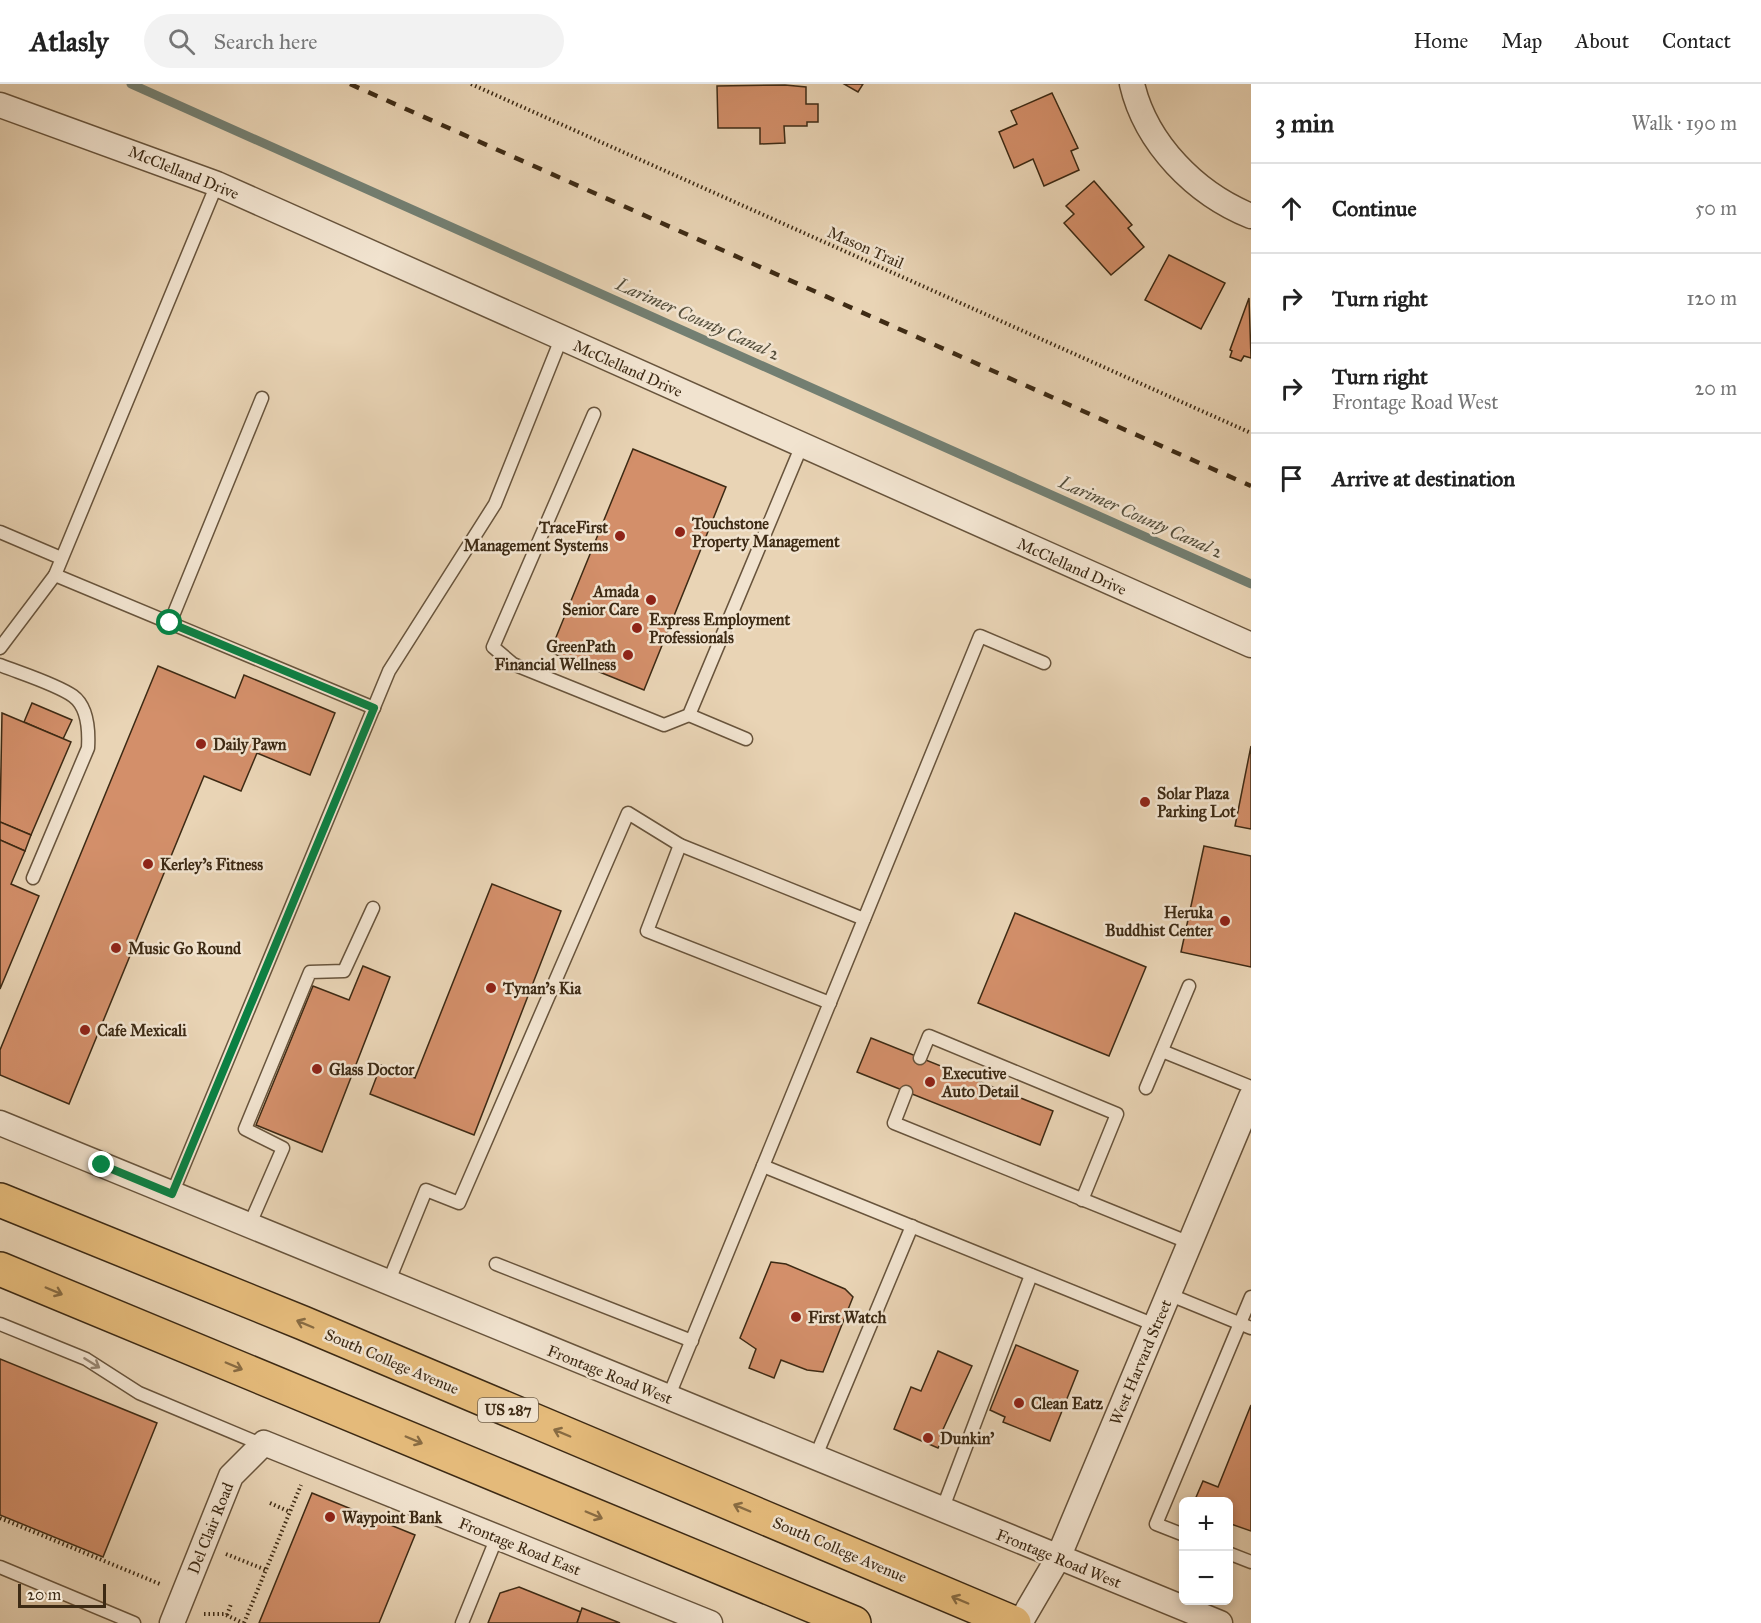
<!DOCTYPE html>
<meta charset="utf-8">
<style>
body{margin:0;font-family:"IM FELL Great Primer",serif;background:#f2f2f2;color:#222}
.controls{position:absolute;right:18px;bottom:18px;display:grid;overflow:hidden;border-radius:9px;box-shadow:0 3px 9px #0003}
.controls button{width:54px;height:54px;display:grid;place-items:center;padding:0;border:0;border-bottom:2px solid #e0e0e0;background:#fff;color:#222;font:30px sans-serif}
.scale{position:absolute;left:18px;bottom:15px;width:88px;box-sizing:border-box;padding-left:6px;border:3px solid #3d2a14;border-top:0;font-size:16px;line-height:21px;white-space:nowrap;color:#3d2a14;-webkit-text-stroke:4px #f1e3cf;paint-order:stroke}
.stop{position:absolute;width:18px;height:18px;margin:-14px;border:4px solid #0b8043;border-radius:50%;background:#fff}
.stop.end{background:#0b8043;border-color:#fff;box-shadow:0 2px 6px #0008}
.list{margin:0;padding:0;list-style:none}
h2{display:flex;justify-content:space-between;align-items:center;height:78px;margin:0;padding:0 24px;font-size:26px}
h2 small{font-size:20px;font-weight:400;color:#767676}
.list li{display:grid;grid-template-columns:39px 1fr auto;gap:18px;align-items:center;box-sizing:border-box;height:90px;padding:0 24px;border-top:2px solid #e0e0e0}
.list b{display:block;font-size:22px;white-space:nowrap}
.list p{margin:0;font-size:20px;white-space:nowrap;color:#767676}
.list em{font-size:20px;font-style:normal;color:#767676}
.icon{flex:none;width:33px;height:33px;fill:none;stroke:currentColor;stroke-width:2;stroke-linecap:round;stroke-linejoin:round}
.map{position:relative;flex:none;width:1251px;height:1539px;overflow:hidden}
header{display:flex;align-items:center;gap:36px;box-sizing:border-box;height:84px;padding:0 30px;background:#fff;border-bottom:2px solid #e0e0e0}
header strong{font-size:28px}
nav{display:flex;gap:33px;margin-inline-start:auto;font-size:21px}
.search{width:420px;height:54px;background:#f2f2f2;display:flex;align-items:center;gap:15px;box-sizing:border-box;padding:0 21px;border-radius:33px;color:#767676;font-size:22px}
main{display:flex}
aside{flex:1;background:#fff}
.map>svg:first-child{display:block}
</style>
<header>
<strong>Atlasly</strong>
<div class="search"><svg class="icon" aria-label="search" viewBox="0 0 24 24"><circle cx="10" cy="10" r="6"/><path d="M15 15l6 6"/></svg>Search here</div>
<nav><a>Home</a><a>Map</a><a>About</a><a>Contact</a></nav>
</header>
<main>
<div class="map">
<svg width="1251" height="1539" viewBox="0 0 1251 1539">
<rect width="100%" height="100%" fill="#e9d4b5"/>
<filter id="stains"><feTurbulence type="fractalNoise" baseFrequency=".00333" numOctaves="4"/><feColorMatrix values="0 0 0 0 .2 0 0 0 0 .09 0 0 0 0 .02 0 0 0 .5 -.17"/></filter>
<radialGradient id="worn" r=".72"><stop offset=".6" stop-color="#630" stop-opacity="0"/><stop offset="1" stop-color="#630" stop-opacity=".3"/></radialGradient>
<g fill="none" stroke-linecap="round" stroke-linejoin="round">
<!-- stream -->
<polyline stroke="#737f72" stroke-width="9" points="131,0 1251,500"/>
</g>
<!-- building -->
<g fill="#d38f6a" stroke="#3d2a14" stroke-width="1.5">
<polygon points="844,0 863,0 858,8"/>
<polygon points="785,1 806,3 806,20 818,20 818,38 807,38 807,42 784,42 785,59 760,60 760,44 718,44 717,2"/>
<polygon points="1052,9 1078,64 1071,67 1079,86 1044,102 1033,75 1014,84 999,48 1017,40 1011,27"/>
<polygon points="1094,97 1132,141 1128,144 1144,163 1111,191 1064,139 1074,130 1066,122"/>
<polygon points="1169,171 1225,199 1201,245 1145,216"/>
<polygon points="1249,214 1251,274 1244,272 1241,277 1230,273 1232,267 1230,266"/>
<polygon points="633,365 726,403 644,606 550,568"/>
<polygon points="158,582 235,614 244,591 335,629 310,691 257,669 241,707 204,692 69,1020 0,991 0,966"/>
<polygon points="32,619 72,636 63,655 24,638"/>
<polygon points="2,629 71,658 31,751 0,738"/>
<polygon points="1251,662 1251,745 1235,742"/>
<polygon points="0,738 31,751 25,767 0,756"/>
<polygon points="0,756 25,767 11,800 39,812 0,905"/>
<polygon points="1204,762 1251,772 1251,883 1181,868"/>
<polygon points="492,800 561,827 474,1051 370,1010 381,981 415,994"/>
<polygon points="1015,829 1146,883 1109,972 978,919"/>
<polygon points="363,882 390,893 322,1068 256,1041 313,902 349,916"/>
<polygon points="871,954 1053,1027 1040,1061 857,988"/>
<polygon points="771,1178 786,1180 845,1205 853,1213 823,1288 807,1286 781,1276 774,1294 749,1284 756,1265 740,1254"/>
<polygon points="1016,1261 1078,1287 1050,1357 1003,1338 1005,1333 990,1326"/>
<polygon points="938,1267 972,1282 940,1352 943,1353 938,1364 894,1345 911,1303 921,1307"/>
<polygon points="0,1275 157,1339 103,1473 0,1431"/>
<polygon points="1251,1321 1251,1447 1228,1439 1228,1418 1194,1418 1203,1397 1218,1403"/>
<polygon points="312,1409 415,1451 379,1539 259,1539"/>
<polygon points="519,1503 581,1528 577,1539 488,1539 500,1509"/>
<polygon points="582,1524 620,1539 577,1539"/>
</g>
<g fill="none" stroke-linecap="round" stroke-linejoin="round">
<!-- lane casing -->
<g stroke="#68543c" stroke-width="15">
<g id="lane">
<polyline points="594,330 493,563 513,580 664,641 689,631 802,361"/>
<polyline points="0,448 61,474"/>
<polyline points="55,491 374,624"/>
<polyline points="170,539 262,314"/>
<polyline points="0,564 55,491 217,100"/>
<path d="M0 581C20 589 56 600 73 612 88 623 89 647 88 664L33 794"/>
<polyline points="689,631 746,655"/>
<polyline points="680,761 647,847 830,919"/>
<polyline points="1162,967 1251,1003"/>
<polyline points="920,974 929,952 1117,1030 1082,1116"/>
<polyline points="1146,1004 1189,902"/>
<polyline points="906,1008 894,1039 1190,1159"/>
<polyline points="763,1082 1155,1241"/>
<polyline points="172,1110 389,587 495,420 561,255"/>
<polyline points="249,1142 283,1064 245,1045 310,888 344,887 373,824"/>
<polyline points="496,1180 692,1257"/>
<polyline points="388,1199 426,1106 459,1119 628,729 680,761 864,835"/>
<polyline points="1168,1210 1251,1244"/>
<polyline points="0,1240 86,1275 139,1309 263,1361"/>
<polyline points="668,1314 980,552 1044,579"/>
<polyline points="815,1374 912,1142"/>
<polyline points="942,1426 1031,1191"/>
<polyline points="1184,1451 1156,1440 1251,1213"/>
<polyline points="1228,1469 1251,1478"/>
<polyline points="0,1483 134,1539"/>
<polyline points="462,1539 497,1453"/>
</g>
</g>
<!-- street casing -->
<g stroke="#68543c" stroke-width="27">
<g id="street">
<path d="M1132 0C1146 60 1196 110 1251 132"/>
<polyline points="0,21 217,100 1251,561"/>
<polyline points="0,1039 1220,1539"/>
<polyline points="172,1539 231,1392 264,1359 710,1539"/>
<polyline points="1020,1539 1058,1474 1251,1013"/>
</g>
</g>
<!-- highway casing -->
<g stroke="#3d2a14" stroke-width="36">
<g id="highway">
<polyline points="0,1116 303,1239 1014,1539"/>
<polyline points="0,1185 854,1539"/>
</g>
</g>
<!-- path -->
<g stroke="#3d2a14" stroke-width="4" stroke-dasharray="1.5 3" stroke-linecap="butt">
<polyline points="471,0 1251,349"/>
<polyline points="270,1419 290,1428"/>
<polyline points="0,1434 160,1500"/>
<polyline points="226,1470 266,1486"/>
<polyline points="204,1530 224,1530 243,1539"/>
<polyline points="227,1531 231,1520"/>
<polyline points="244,1539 301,1401"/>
</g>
<!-- lane -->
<use href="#lane" stroke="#f1e3cf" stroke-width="12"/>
<!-- street -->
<use href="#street" stroke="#f1e3cf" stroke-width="24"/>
<!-- highway -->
<use href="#highway" stroke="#e4ba7a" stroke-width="33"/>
<!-- rail -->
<polyline stroke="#3d2a14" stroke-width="4.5" stroke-dasharray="10 10" stroke-linecap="butt" points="350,0 1251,402"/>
</g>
<!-- one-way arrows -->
<defs><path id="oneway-shaft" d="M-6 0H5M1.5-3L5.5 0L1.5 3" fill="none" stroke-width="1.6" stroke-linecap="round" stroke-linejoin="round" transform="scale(1.5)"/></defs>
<g stroke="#886b42">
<use href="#oneway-shaft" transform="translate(54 1207) rotate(23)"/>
<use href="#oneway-shaft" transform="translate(305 1240) rotate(-157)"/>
<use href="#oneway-shaft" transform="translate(234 1282) rotate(23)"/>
<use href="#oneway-shaft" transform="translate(562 1349) rotate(-157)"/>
<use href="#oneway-shaft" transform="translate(414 1356) rotate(23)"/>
<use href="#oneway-shaft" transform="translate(742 1424) rotate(-157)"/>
<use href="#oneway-shaft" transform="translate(594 1431) rotate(23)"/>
<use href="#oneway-shaft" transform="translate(960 1516) rotate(-157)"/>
</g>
<use stroke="#978672" href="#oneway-shaft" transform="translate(92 1279) rotate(32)"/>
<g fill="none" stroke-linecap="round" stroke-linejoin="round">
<!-- route -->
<polyline stroke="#0b8043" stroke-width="8" points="102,1081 172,1110 374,624 170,539"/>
</g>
<!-- markers -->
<g fill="#8f2418" stroke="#f1e3cf" stroke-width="2">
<circle cx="680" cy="448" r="6"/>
<circle cx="620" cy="452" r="6"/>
<circle cx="651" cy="516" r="6"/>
<circle cx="637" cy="544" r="6"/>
<circle cx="628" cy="571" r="6"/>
<circle cx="201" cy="660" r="6"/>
<circle cx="1145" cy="718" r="6"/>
<circle cx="148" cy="780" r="6"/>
<circle cx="1225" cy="837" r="6"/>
<circle cx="116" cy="864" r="6"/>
<circle cx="491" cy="904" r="6"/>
<circle cx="85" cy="946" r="6"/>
<circle cx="317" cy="985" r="6"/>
<circle cx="930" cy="998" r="6"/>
<circle cx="796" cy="1233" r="6"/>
<circle cx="1019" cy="1319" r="6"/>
<circle cx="928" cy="1354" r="6"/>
<circle cx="330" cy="1433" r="6"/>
</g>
<g text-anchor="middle" stroke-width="5" stroke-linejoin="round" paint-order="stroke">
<!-- shield labels -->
<rect fill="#f1e3cf" stroke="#73624c" stroke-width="1.5" x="478" y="1314" width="60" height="24" rx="4.5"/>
<g font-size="15" font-weight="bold" fill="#3d2a14">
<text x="508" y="1331">US 287</text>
</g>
<!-- street labels -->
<g font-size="16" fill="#3d2a14" stroke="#f1e3cf">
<text transform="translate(184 88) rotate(22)" y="6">McClelland Drive</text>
<text transform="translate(866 163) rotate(24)" y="6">Mason Trail</text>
<text transform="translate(628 284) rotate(24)" y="6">McClelland Drive</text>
<text transform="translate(1072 482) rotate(24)" y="6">McClelland Drive</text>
<text transform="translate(392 1277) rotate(23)" y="6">South College Avenue</text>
<text transform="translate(1140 1278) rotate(-67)" y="6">West Harvard Street</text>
<text transform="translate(610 1290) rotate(22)" y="6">Frontage Road West</text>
<text transform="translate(210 1444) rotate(-68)" y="6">Del Clair Road</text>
<text transform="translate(520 1462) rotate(22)" y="6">Frontage Road East</text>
<text transform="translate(840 1465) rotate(23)" y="6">South College Avenue</text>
<text transform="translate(1059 1474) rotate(22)" y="6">Frontage Road West</text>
</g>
<!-- poi labels -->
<g font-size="16" font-weight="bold" fill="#3d2a14" stroke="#f1e3cf" text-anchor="start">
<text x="692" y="445">Touchstone<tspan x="692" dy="18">Property Management</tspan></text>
<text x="608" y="449" text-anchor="end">TraceFirst<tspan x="608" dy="18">Management Systems</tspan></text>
<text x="639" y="513" text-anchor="end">Amada<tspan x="639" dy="18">Senior Care</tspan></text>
<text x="649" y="541">Express Employment<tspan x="649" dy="18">Professionals</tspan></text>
<text x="616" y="568" text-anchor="end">GreenPath<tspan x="616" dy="18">Financial Wellness</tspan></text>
<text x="213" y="666">Daily Pawn</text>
<text x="1157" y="715">Solar Plaza<tspan x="1157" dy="18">Parking Lot</tspan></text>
<text x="160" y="786">Kerley's Fitness</text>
<text x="1213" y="834" text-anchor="end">Heruka<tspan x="1213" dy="18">Buddhist Center</tspan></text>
<text x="128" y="870">Music Go Round</text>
<text x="503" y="910">Tynan's Kia</text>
<text x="97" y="952">Cafe Mexicali</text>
<text x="329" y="991">Glass Doctor</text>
<text x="942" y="995">Executive<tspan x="942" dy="18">Auto Detail</tspan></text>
<text x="808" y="1239">First Watch</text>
<text x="1031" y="1325">Clean Eatz</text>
<text x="940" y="1360">Dunkin'</text>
<text x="342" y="1439">Waypoint Bank</text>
</g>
<!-- water labels -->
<g font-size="18" font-style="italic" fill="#544e3b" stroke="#f1e3cf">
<text transform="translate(698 235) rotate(24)" y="6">Larimer County Canal 2</text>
<text transform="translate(1141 433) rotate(24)" y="6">Larimer County Canal 2</text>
</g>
</g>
<rect width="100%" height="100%" filter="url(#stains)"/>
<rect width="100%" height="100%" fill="url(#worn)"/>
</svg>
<div class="controls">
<button>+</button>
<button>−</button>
</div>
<div class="scale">20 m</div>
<div class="stop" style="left:170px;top:539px"></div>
<div class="stop end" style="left:102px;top:1081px"></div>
</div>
<aside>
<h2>3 min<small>Walk · 190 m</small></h2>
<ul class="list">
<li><svg class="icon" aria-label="ahead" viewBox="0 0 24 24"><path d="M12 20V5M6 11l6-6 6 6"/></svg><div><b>Continue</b></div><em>50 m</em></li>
<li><svg class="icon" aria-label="right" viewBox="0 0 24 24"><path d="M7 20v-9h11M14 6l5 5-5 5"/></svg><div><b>Turn right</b></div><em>120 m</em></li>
<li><svg class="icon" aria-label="right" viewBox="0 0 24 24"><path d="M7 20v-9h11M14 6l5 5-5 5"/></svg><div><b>Turn right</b><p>Frontage Road West</p></div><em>20 m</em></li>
<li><svg class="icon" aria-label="arrive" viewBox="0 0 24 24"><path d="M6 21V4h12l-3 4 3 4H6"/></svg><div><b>Arrive at destination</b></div></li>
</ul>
</aside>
</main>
